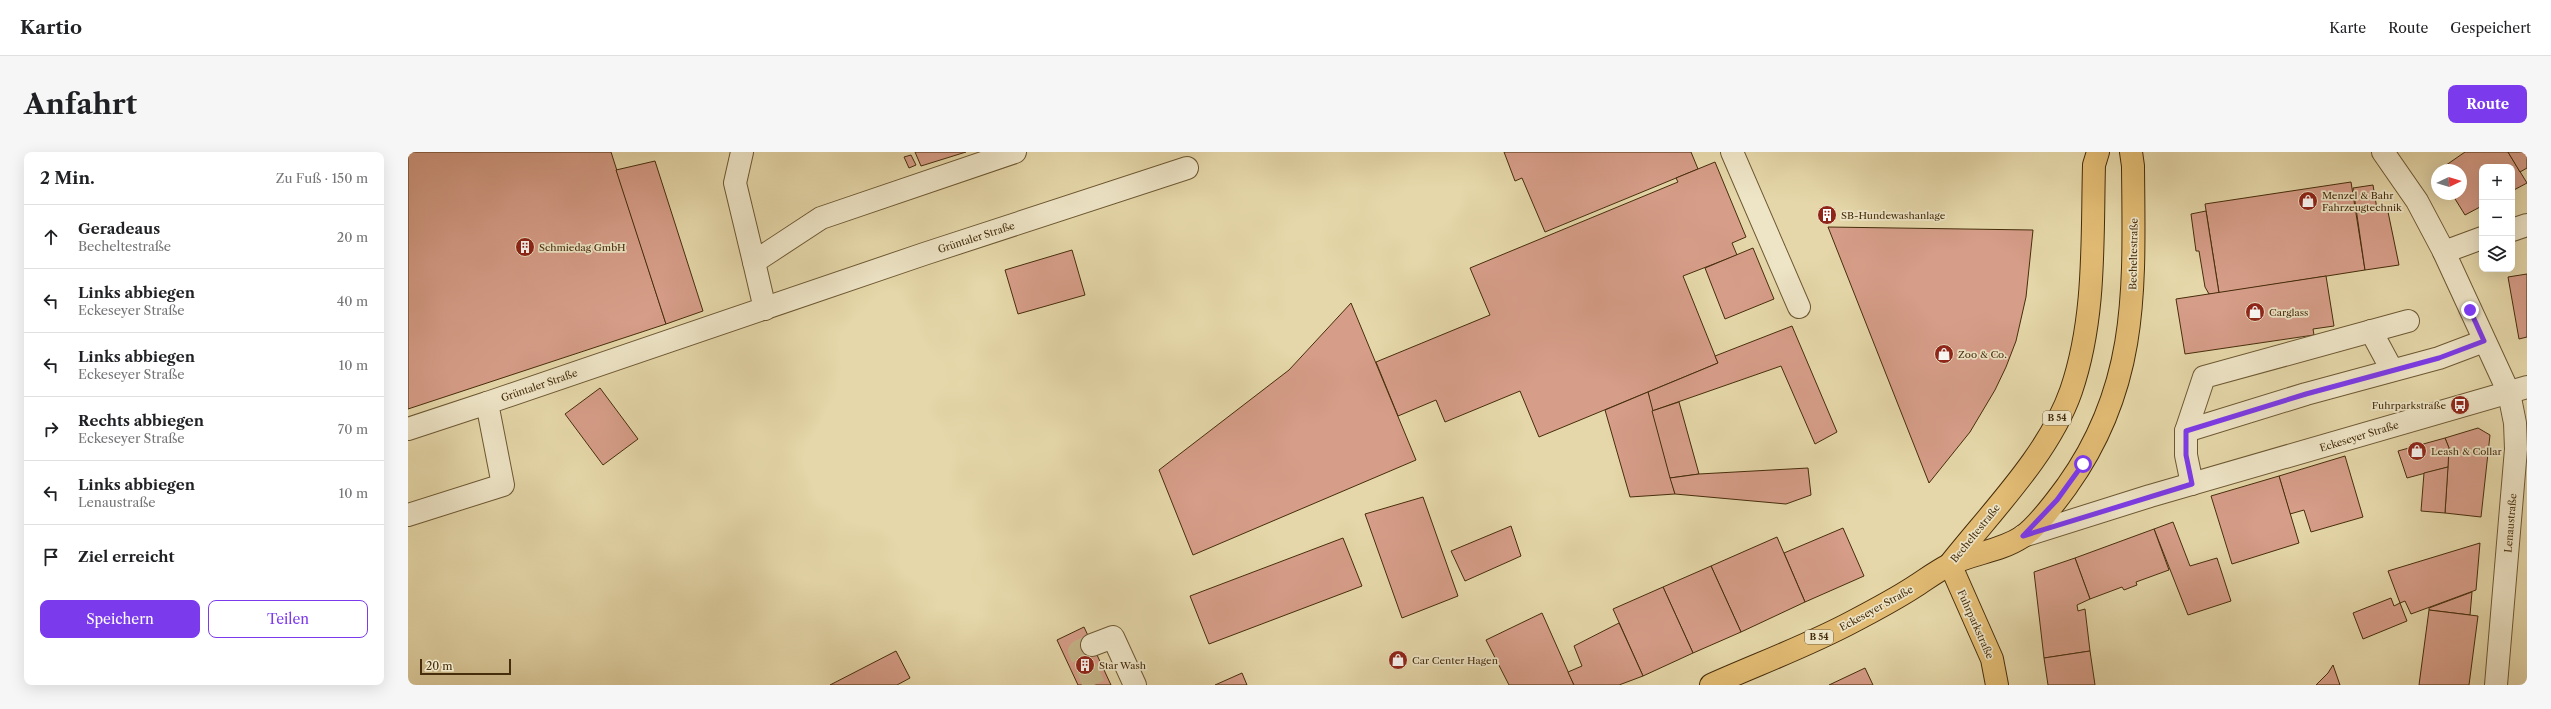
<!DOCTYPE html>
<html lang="de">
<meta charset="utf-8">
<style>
body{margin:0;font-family:"Libre Caslon Text",serif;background:#f6f6f6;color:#202124}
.controls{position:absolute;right:12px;top:12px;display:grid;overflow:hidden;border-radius:8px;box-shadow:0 4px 16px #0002}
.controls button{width:36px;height:36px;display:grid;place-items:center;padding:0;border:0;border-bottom:1px solid #e0e0e0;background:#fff;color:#202124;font:20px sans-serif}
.compass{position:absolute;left:2023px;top:12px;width:36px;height:36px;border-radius:50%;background:#fff;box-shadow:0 4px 16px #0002;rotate:86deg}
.scale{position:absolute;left:12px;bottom:10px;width:91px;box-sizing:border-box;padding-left:4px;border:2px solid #462d0b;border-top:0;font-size:11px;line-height:14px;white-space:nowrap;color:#462d0b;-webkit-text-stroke:3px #eee5c7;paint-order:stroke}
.stop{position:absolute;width:12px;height:12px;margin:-9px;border:3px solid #7c3aed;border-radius:50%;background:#fff}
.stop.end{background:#7c3aed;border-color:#fff;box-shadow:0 1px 4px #0008}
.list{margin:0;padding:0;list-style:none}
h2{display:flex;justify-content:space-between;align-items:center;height:52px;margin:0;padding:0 16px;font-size:17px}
h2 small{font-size:13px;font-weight:400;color:#757577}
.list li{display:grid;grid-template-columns:26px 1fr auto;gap:12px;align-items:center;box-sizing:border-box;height:64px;padding:0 16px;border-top:1px solid #e0e0e0}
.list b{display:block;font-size:15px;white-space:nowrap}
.list p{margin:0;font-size:13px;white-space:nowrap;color:#757577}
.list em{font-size:13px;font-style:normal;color:#757577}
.actions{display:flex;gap:8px;padding:12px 16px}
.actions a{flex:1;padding:9px 0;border:1px solid #7c3aed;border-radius:8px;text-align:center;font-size:14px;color:#7c3aed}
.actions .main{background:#7c3aed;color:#fff}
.icon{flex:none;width:22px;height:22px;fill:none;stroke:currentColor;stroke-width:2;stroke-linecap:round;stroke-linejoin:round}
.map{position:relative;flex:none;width:2119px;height:533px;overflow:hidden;border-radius:8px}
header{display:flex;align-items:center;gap:24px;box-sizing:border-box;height:56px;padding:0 20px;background:#fff;border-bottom:1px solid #e0e0e0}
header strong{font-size:19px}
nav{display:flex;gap:22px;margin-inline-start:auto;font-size:14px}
.intro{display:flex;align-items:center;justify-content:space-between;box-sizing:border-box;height:96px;padding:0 24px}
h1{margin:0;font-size:28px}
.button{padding:10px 18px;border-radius:8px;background:#7c3aed;color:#fff;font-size:14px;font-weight:700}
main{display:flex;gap:24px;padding:0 24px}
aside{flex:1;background:#fff;border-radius:8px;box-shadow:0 4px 16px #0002}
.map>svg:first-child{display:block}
</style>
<header>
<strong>Kartio</strong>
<nav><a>Karte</a><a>Route</a><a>Gespeichert</a></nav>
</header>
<div class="intro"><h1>Anfahrt</h1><a class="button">Route</a></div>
<main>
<aside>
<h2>2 Min.<small>Zu Fuß · 150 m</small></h2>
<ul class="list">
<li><svg class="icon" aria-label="ahead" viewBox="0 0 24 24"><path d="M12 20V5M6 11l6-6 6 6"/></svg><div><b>Geradeaus</b><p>Becheltestraße</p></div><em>20 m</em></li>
<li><svg class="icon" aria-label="left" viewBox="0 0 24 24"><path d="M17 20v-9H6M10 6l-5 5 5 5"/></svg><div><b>Links abbiegen</b><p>Eckeseyer Straße</p></div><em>40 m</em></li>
<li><svg class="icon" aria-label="left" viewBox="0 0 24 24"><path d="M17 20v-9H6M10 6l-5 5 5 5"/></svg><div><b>Links abbiegen</b><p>Eckeseyer Straße</p></div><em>10 m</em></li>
<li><svg class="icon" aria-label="right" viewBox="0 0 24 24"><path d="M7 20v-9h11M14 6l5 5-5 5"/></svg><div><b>Rechts abbiegen</b><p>Eckeseyer Straße</p></div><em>70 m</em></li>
<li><svg class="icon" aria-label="left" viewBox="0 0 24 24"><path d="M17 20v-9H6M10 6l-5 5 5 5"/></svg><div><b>Links abbiegen</b><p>Lenaustraße</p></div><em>10 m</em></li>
<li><svg class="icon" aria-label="arrive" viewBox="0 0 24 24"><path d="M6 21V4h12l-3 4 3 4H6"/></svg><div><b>Ziel erreicht</b></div></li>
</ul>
<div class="actions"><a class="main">Speichern</a><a>Teilen</a></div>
</aside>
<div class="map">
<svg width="2119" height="533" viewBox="0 0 2119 533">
<rect width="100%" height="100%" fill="#e5d7a9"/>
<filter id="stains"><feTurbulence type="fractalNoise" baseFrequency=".005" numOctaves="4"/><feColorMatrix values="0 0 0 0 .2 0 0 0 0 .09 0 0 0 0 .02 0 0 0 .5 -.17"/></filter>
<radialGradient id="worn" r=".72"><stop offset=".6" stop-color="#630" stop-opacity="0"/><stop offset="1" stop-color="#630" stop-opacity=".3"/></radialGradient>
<!-- building -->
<g fill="#d69d88" stroke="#462d0b">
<polygon points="0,0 203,0 258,172 0,257"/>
<polygon points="507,0 558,0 513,14"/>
<polygon points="1096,0 1283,0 1290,17 1137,80 1114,26 1107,29"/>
<polygon points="2057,0 2100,0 2119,31 2104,39 2104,15 2074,15 2074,57 2072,55 2057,63 2044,42 2053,42 2053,18 2031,18"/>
<polygon points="2100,0 2119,0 2119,16 2112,20"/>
<polygon points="503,3 508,13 501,16 496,5"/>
<polygon points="247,9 295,159 258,172 208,18"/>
<polygon points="1307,10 1338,85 1324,91 1329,103 1275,124 1310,211 1131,285 1112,239 1037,270 1028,248 990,264 968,210 1082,163 1062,116 1270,30 1268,26"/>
<polygon points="1943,30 1957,118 1811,141 1797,52"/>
<polygon points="1965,33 1969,57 1979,55 1991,113 1957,118 1945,36"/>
<polygon points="1413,57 1424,57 1424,70 1414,70"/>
<polygon points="1798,59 1811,141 1801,142 1797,135 1791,99 1788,99 1783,62"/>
<polygon points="1420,75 1625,78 1618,145 1608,189 1598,215 1587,238 1562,280 1521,331"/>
<polygon points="1345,96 1366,147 1317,167 1297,116"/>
<polygon points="664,98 677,143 610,162 597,118"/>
<polygon points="2119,122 2119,185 2111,187 2100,125"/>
<polygon points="1918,124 1926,174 1905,177 1906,183 1777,202 1768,147"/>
<polygon points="943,151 1008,308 785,403 751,318 881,218"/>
<polygon points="1384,174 1429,280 1407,292 1373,214 1244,259 1240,240 1310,211 1307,204"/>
<polygon points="192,236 230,287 195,313 157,262"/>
<polygon points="1240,240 1267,342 1222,345 1197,258"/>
<polygon points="1271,250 1291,322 1262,326 1244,259"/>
<polygon points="2070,276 2082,283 2073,365 2037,361 2041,296 2037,286"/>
<polygon points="2037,286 2041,296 2040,315 1999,326 1990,299"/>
<polygon points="1937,304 1955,365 1903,380 1896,358 1882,362 1871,324"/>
<polygon points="2040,315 2037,361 2013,359 2016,321"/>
<polygon points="1400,316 1403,343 1378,352 1267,342 1262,326 1291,322"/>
<polygon points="1871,324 1891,391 1824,412 1803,344"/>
<polygon points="1015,345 1050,444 994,466 957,362"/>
<polygon points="1765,370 1782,414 1809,406 1823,449 1780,463 1746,377"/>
<polygon points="1103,374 1113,404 1057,429 1043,399"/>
<polygon points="1435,376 1456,424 1397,450 1376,401"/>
<polygon points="1746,377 1761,418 1728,430 1729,433 1716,438 1714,435 1682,447 1667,406"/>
<polygon points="1369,385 1397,450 1333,480 1303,414"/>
<polygon points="935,386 954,434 801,492 782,444"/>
<polygon points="2072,391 2068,438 2003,462 1997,449 1992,451 1980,419"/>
<polygon points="1667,406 1682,447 1669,453 1670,459 1677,457 1682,499 1636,506 1626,420"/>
<polygon points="1303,414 1333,480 1285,501 1255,435"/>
<polygon points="1255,435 1285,501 1235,524 1205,457"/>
<polygon points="2064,440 2062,463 2021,458 2021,456"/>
<polygon points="1983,446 1986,454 1992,451 1999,469 1955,487 1945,461"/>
<polygon points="2021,458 2070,464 2061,533 2011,533"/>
<polygon points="1134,461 1166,533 1101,533 1078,488"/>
<polygon points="1211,471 1235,524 1211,533 1166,533 1160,520 1174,514 1166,494"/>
<polygon points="676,475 703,533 670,533 649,488"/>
<polygon points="488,499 502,526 489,533 422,533"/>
<polygon points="1682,499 1687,533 1640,533 1636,506"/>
<polygon points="1925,513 1932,533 1908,533 1920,521"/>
<polygon points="1457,516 1465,533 1421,533"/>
<polygon points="834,521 839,533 807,533"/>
</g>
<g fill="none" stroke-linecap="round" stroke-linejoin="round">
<!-- minor-tunnel -->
<polyline stroke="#c5b589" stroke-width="22" stroke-dasharray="22 11" stroke-linecap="butt" points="684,493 671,499 686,533"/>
<!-- minor casing -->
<g stroke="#6e5832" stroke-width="24">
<g id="minor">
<polyline points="334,0 327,31 346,110"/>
<polyline points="1324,0 1391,155"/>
<polyline points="1975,0 2009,49 2035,98 2101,241 2107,271 2108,297 2088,533"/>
<polyline points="2104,78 2119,73"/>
<polyline points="2036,100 2074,86"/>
<polyline points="357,157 346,110 413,66 607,0"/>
<polyline points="1963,179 1984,218"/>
<polyline points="0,277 79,251"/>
<polyline points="1778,279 1898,242 2031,206 2076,189"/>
<polyline points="1784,332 1778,303 1778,279 1796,225 2000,169"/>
<polyline points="0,363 95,333 79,251 516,102 779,16"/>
<polyline points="1615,384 1742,344 2119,235"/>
<polyline points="684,493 705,485 727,533"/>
</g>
</g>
<!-- major casing -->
<g stroke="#462d0b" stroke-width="24">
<g id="major">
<path d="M1542 412C1583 360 1641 302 1663 239 1688 166 1684 88 1686 13L1690 0"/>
<polyline points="1542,412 1584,507 1589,533"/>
<path d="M1303 533C1350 512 1399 494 1444 470 1465 459 1486 448 1506 435 1517 428 1529 419 1541 413 1564 401 1591 400 1614 385 1629 375 1648 349 1659 334 1732 232 1726 134 1725 14L1723 0"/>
</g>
</g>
<!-- minor -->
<use href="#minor" stroke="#eee5c7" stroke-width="22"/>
<!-- major -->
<use href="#major" stroke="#e2bc74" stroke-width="22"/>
</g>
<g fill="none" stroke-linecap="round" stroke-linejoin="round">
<!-- route -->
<polyline stroke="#7c3aed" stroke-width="5" points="1675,312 1649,348 1615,384 1784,332 1778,303 1778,279 1898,242 2031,206 2076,189 2062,158"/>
</g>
<!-- icons -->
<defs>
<g id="shop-disc" transform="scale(1)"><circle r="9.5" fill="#8f2418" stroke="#eee5c7"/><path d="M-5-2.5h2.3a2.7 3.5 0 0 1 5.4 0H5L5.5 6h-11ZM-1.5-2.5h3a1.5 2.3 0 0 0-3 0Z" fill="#fff"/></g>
<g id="building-disc" transform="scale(1)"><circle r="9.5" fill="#8f2418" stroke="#eee5c7"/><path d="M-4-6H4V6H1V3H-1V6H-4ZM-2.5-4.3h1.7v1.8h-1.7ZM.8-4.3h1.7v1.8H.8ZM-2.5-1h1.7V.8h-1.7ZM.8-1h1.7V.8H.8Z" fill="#fff"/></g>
<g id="bus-disc" transform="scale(1)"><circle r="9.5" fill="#8f2418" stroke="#eee5c7"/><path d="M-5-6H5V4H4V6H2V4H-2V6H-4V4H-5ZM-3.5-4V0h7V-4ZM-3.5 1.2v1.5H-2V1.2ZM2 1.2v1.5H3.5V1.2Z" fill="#fff"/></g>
</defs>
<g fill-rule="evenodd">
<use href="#shop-disc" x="1900" y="49"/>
<use href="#building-disc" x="1419" y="63"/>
<use href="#building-disc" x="117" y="95"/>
<use href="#shop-disc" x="1847" y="160"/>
<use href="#shop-disc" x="1536" y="202"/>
<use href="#bus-disc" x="2052" y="253"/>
<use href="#shop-disc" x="2009" y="299"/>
<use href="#shop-disc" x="990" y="508"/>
<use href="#building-disc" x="677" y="513"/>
</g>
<g text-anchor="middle" stroke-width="3.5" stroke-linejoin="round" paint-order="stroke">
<!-- shield labels -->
<g fill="#eee5c7" stroke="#786443" stroke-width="1">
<rect x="1635" y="259" width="28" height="14" rx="3"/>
<rect x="1397" y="478" width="28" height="14" rx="3"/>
</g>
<g font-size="9" font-weight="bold" fill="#462d0b">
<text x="1649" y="269">B 54</text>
<text x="1411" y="488">B 54</text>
</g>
<!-- poi labels -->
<g font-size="10" fill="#462d0b" stroke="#eee5c7" text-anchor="start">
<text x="1914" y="47">Menzel &amp; Bahr<tspan x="1914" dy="12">Fahrzeugtechnik</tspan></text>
<text x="1433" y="67">SB-Hundewashanlage</text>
<text x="131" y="99">Schmiedag GmbH</text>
<text x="1861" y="164">Carglass</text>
<text x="1550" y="206">Zoo &amp; Co.</text>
<text x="2038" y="257" text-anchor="end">Fuhrparkstraße</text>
<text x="2023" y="303">Leash &amp; Collar</text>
<text x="1004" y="512">Car Center Hagen</text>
<text x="691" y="517">Star Wash</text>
</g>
<!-- street labels -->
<g font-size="10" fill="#462d0b" stroke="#eee5c7">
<text transform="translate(568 85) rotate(-18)" y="4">Grüntaler Straße</text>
<text transform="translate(1725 102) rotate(-89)" y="4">Becheltestraße</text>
<text transform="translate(131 233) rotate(-19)" y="4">Grüntaler Straße</text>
<text transform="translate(1951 284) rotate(-17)" y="4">Eckeseyer Straße</text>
<text transform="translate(2102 371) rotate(-85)" y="4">Lenaustraße</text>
<text transform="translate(1567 381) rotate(-51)" y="4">Becheltestraße</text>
<text transform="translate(1468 456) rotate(-29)" y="4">Eckeseyer Straße</text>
<text transform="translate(1568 472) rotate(66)" y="4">Fuhrparkstraße</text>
</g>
</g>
<rect width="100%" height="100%" filter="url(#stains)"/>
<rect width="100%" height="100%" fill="url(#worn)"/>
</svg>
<div class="controls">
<button>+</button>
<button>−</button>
<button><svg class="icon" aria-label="layers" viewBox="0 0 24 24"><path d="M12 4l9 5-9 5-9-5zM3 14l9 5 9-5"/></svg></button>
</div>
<svg class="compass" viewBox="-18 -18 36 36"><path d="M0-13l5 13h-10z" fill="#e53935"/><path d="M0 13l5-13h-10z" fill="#757577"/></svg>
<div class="scale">20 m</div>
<div class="stop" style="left:1675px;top:312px"></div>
<div class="stop end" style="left:2062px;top:158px"></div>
</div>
</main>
